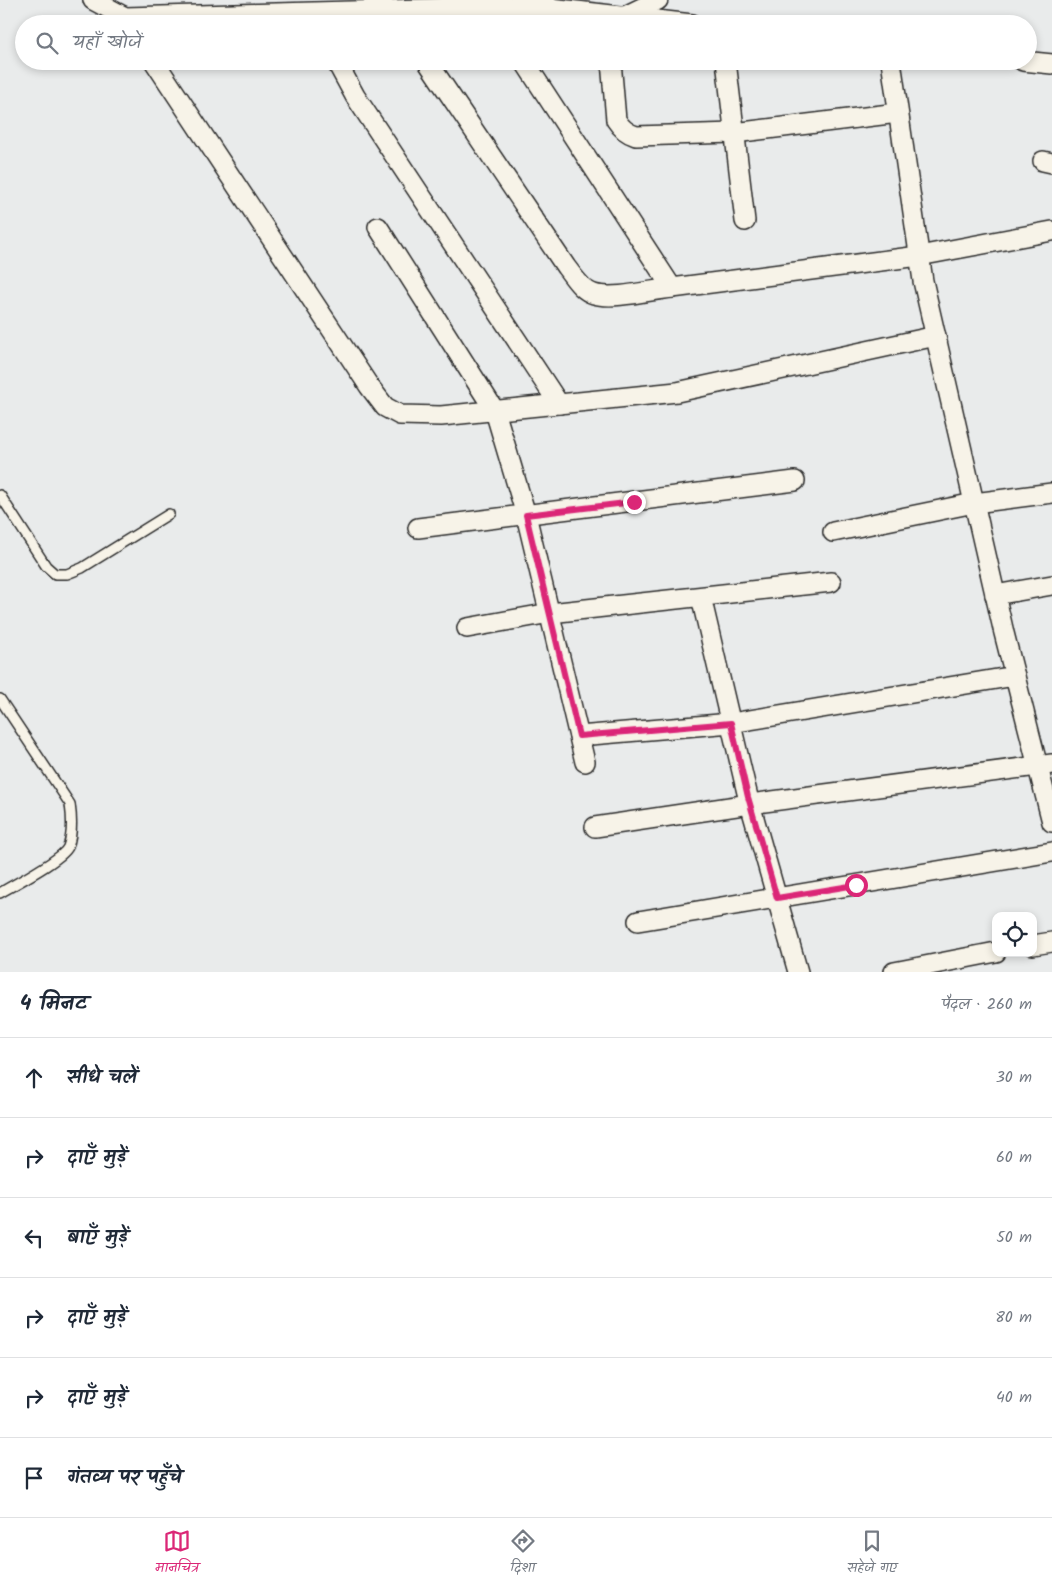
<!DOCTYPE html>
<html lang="hi">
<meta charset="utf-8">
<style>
body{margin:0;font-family:Kalam,"Playpen Sans Deva",sans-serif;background:#f6f6f7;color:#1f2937}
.controls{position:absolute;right:15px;bottom:15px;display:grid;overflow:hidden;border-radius:10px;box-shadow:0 2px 8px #0003}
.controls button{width:45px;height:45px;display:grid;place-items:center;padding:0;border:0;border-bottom:1px solid #e0e1e3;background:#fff;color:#1f2937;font:25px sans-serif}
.stop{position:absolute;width:15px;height:15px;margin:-11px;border:4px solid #db2777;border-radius:50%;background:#fff}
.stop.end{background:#db2777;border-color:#fff;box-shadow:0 1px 5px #0008}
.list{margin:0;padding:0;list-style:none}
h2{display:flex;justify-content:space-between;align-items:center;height:65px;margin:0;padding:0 20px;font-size:21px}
h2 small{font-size:16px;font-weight:400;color:#747a83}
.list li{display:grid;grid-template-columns:32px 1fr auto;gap:15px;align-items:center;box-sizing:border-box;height:80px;padding:0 20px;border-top:1px solid #e0e1e3}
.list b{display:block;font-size:19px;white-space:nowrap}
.list em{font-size:16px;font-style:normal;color:#747a83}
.icon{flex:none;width:28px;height:28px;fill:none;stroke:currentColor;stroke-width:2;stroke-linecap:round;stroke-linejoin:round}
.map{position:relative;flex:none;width:1052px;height:972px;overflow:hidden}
.search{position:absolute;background:#fff;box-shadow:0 2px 8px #0003;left:15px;right:15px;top:15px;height:55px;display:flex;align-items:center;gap:12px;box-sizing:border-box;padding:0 18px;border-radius:28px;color:#747a83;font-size:19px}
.sheet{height:545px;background:#fff}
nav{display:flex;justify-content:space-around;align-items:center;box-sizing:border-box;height:70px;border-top:1px solid #e0e1e3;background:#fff;font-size:14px;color:#747a83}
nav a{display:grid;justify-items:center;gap:2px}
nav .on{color:#db2777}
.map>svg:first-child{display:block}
</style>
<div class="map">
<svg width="1052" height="972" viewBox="0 0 1052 972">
<rect width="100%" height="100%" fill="#e9ebeb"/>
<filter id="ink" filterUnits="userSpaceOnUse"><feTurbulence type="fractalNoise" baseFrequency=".02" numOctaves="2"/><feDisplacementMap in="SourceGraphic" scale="10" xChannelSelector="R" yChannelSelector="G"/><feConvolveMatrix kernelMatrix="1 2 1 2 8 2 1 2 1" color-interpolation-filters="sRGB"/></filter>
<g filter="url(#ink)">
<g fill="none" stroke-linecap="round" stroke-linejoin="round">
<!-- lane casing -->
<g stroke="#2b2b2b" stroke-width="12">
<g id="lane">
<polyline points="0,495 46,566 55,574 67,574 82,568 169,514"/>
<path d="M0 699 70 804C72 818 73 833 68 847 63 859 13 885 0 893"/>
</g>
</g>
<!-- street casing -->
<g stroke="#2b2b2b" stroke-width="22">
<g id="street">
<polyline points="93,0 125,17 532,6 692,24"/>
<polyline points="484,0 499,24"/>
<polyline points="625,16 658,0"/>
<polyline points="154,61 369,386 385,407 400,415 441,416 677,392 936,336"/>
<polyline points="336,61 355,96 559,404"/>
<path d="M427 61 566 267C574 277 582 291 594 294 613 300 652 290 672 288"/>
<polyline points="524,61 672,288 919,256 1052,231"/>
<path d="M611 61 616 120C622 129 627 133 636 136L734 133 898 113"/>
<polyline points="726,61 745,221"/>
<polyline points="891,61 923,281 1004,633 1052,822"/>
<polyline points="1023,61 1052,64"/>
<polyline points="1043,161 1052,163"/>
<polyline points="378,227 495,411 526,515 585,762"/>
<polyline points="418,528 795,481"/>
<polyline points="833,532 974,503 1052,493"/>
<polyline points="995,595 1052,585"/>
<polyline points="701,597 748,797 798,972"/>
<polyline points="467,628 550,613 831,582"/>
<polyline points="579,736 731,723 1015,676"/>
<polyline points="595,827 750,804 1052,764"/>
<polyline points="638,921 1052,852"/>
<polyline points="1033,945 1052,942"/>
<polyline points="894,972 996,952"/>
</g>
</g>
<!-- lane -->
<use href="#lane" stroke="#f7f3e8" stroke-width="9"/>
<!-- street -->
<use href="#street" stroke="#f7f3e8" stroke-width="19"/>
</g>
</g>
<g fill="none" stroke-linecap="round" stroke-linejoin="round" filter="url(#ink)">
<!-- route -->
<polyline stroke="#db2777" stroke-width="6" points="634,502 526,515 579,736 731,723 748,797 777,898 856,885"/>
</g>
</svg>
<div class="controls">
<button><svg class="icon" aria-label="locate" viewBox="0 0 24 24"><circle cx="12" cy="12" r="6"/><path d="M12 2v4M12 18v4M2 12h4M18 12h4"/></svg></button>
</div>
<div class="stop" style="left:856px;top:885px"></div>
<div class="stop end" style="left:634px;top:502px"></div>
<div class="search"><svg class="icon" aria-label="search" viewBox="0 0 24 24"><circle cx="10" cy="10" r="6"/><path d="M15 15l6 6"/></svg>यहाँ खोजें</div>
</div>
<section class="sheet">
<h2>4 मिनट<small>पैदल · 260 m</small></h2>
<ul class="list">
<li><svg class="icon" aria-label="ahead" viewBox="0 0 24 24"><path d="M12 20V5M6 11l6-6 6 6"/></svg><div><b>सीधे चलें</b></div><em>30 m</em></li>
<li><svg class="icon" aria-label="right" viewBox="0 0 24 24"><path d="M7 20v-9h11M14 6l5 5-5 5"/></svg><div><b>दाएँ मुड़ें</b></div><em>60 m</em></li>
<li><svg class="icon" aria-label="left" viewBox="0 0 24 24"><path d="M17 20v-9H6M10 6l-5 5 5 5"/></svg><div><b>बाएँ मुड़ें</b></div><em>50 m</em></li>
<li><svg class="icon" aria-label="right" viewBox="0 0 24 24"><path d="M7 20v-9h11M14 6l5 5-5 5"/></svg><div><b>दाएँ मुड़ें</b></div><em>80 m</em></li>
<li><svg class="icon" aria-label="right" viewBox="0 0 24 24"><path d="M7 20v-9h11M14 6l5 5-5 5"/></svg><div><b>दाएँ मुड़ें</b></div><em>40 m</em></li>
<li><svg class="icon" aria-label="arrive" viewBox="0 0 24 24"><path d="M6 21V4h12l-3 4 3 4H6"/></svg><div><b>गंतव्य पर पहुँचे</b></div></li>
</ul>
</section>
<nav>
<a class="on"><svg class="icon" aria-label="map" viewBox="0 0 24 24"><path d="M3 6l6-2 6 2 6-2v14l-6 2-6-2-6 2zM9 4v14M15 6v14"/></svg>मानचित्र</a>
<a><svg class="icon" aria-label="directions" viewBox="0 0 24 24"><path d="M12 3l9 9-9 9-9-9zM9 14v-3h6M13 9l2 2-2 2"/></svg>दिशा</a>
<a><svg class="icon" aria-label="saved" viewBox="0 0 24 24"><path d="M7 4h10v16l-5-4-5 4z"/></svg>सहेजे गए</a>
</nav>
